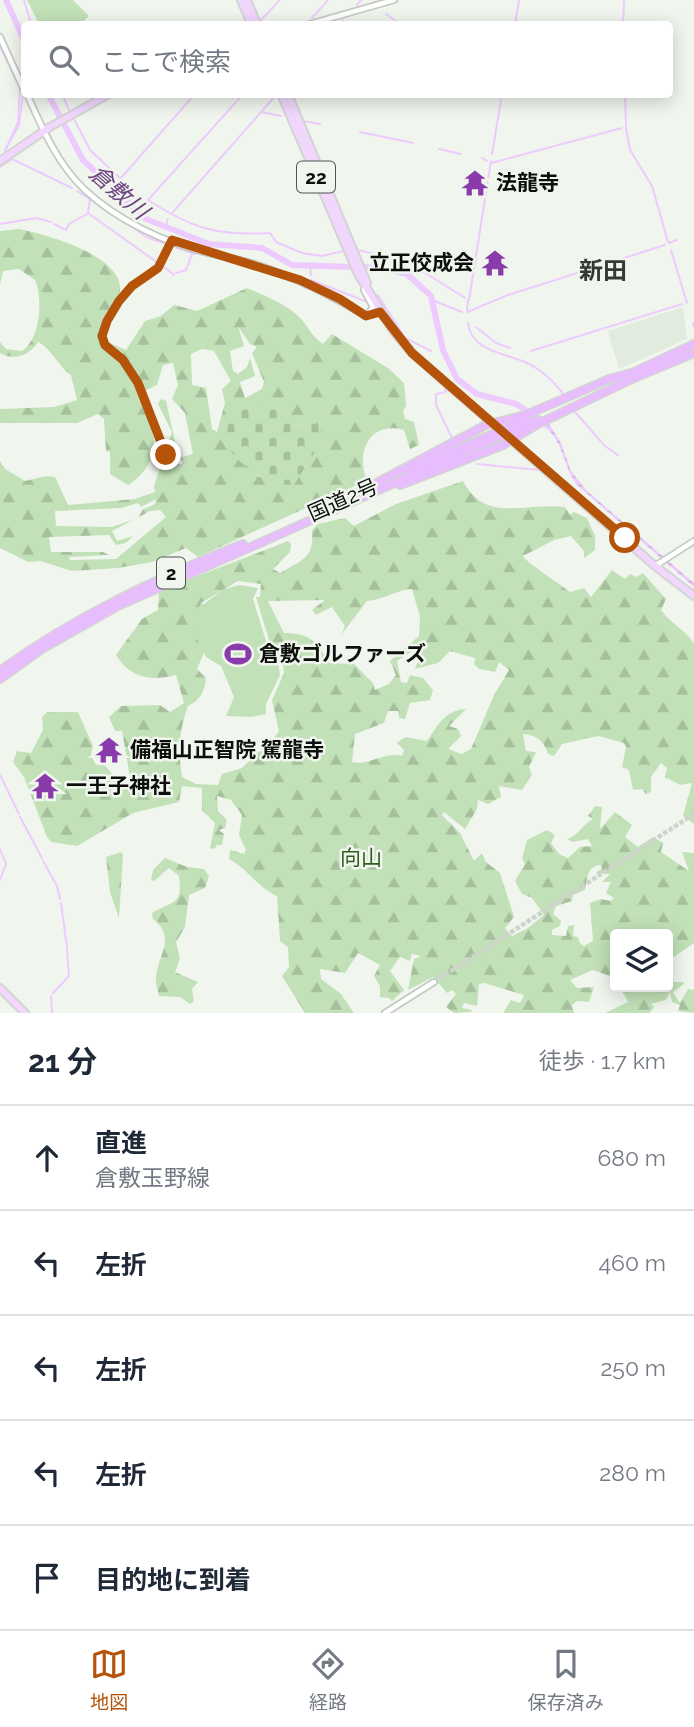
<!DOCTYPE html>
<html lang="ja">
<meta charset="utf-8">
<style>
body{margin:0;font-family:Raleway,"Noto Sans JP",sans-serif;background:#f2f2f3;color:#1f2937}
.controls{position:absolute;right:21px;bottom:21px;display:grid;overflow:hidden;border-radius:7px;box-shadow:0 4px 18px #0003}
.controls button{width:63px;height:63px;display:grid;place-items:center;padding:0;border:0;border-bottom:2px solid #e0e1e3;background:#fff;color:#1f2937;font:35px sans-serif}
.stop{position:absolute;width:21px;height:21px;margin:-16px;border:5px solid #b45309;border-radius:50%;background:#fff}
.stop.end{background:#b45309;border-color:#fff;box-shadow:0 2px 7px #0008}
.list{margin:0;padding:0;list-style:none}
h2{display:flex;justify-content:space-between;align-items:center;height:91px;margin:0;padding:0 28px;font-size:30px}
h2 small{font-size:23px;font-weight:400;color:#747a83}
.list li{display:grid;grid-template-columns:46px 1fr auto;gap:21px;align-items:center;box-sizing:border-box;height:105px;padding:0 28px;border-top:2px solid #e0e1e3}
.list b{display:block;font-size:26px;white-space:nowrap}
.list p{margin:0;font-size:23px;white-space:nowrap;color:#747a83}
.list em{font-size:23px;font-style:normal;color:#747a83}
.icon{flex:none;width:38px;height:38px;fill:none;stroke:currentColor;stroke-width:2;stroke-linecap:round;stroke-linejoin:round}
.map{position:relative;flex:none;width:694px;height:1013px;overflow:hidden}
.search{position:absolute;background:#fff;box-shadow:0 4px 18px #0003;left:21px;right:21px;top:21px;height:77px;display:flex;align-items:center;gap:18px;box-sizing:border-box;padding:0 24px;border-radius:7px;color:#747a83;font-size:26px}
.sheet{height:616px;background:#fff}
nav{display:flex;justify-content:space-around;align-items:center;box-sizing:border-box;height:98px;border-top:2px solid #e0e1e3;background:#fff;font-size:19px;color:#747a83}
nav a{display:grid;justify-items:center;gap:4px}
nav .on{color:#b45309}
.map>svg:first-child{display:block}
</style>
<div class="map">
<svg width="694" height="1013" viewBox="0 0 694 1013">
<defs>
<pattern id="forest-firs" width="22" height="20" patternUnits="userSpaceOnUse" patternTransform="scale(1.75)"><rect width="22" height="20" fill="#c2e1b8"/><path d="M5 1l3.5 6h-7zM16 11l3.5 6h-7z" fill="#a6c09d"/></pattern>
<pattern id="cemetery-stones" width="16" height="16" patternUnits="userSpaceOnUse" patternTransform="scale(1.75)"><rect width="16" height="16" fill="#c2e1b8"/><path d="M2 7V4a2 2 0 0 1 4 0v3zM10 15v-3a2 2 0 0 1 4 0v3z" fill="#a6c09d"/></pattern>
<pattern id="water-rules" width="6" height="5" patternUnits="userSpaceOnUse" patternTransform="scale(1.75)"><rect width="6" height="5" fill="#edcbfe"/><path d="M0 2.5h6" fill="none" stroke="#caadd8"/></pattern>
</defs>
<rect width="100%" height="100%" fill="#f0f6ee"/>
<!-- built -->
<polygon fill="#e1ecde" points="683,307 687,339 619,369 608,331"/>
<!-- forest -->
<g fill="url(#forest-firs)" fill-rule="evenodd">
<path d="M19 229C46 234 122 256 120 289 120 304 107 323 105 341L126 350 145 321 161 316 174 305 197 311 247 288C265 296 287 304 301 319 310 329 310 334 323 344L332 334 388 368 404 383 406 405 403 412 405 419 414 422 419 445 410 449 404 430C371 421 356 450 366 478L361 483 198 557 186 548 152 562 118 568 72 571 41 561 28 562 0 548V461L5 469 25 481 46 476 55 477 68 505 135 499 155 492 154 486 172 432 158 404 161 399 166 401 178 455 183 457 193 454 185 413 172 399 178 385 173 363 163 365 157 385 144 391C154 427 166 461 128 485L110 474V452L106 451 104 419 98 414 77 423H0V409L54 407 77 400 71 375C58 366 51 348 38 342 29 356 14 361 0 353V342L6 349 22 351C41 339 43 298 35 280L19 269 3 271 0 285V231ZM238 326 250 344 257 347 252 353 264 382 262 389 245 398 240 382 255 376 250 358 247 367 238 374 233 371 230 351 244 346ZM202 349 214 351 231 381 222 389 225 403 217 432 212 429 206 388 192 385 191 354ZM269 404 294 426 310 423 316 450 307 462 259 477 230 451 256 407ZM156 499 155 504 142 510 138 518 112 527 56 526 55 511 121 508 138 503 141 507ZM160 510 166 517 116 559 70 560 69 557 109 555 103 552H51L49 537 109 535 116 545 126 543 133 536 117 541 112 531 150 511Z"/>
<path d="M463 481C485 524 526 502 565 507L570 515 574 512 587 518 595 536V550L584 558V551L571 536 554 540 523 556C527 563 560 584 570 592L584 588 591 597 612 570 625 579 630 574 637 577 643 573 666 599 661 610C671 624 688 632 694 644V824L683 816 692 783 680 785 665 777 667 768 661 763 651 777V792L645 794 643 789 633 790 629 770 622 767 626 747 624 743 598 736 562 744 554 756 548 754C544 741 537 735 523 734L526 751 536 752 529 767 532 775 522 790 499 786 501 797 488 804 478 800 477 809 465 829 444 812 442 815 460 833 474 861 482 853 486 862 500 873 514 917 505 928 512 936 528 928 544 915 532 898 522 894 515 881 525 864 522 858 527 840 547 830 555 835 551 843 559 854 568 858 580 847 592 846 588 839 573 842 567 839C578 836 583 824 593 819L588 816 595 806 602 807 600 829 615 812 632 825 625 837 638 847 653 837 663 843 661 852 689 871 682 852 694 853V943L668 961V934H615V978L593 970 570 980 577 988 594 987 589 1002 577 1001 572 1005 574 1013H503L511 1000 520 1003 524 995 484 983 479 984 477 1006 464 1003 462 1008 472 1010 471 1012 454 1013 446 1007 456 994 452 990 447 993 433 977 408 990 414 959 421 956 412 954 410 961 400 957 390 971 404 990 392 1001 389 998 380 997V986L374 976 380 965 358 953 345 973 320 969 321 979 341 994 354 1013H305L282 976 289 967 288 947 280 941 277 896C257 887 248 869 229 859L230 850 244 854 246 850 239 835 242 815 231 800 217 796 218 811 227 820 225 828 219 830 224 834 222 845H217L214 849 210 848 215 823 202 810V788L182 786 179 802 133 813 77 846 51 842 47 837 24 777 13 762 17 751 31 753 43 730 42 717 47 712H78L93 746 91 755 96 765 102 762 119 782 131 783 122 731H115L109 717 121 706 160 705 170 712 184 703 176 675C151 682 130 678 116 655L142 619 158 610 159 591 288 541 291 544 290 552 273 569 280 573C303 559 314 559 312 530L318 524 345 518 354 526 396 504ZM238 581 261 584 260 597H256L270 643 283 664 284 673 272 700 279 731 265 750 258 752 242 768 222 774 218 785 196 784 182 777C178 752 179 730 188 706 200 701 205 690 206 678L197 669 203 655 201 603ZM412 589 420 617 419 636 390 661 396 675 389 684 375 690 373 683 354 664 329 663C316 641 310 633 284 633L268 601 325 600 312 610 316 615 332 607 345 626 341 635 367 601C384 600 395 590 412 589ZM414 650 419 657 415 669 438 663 450 651 475 658 474 664 479 669 495 672 499 662 509 670 494 695 471 749 462 754 448 749 461 736 458 729 449 726 466 709C445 710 438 725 427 741L405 737 397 743 404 750 402 756C385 751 369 766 352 762L355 734 384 723 388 711H398L399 718 405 719 410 703 430 700 433 690 423 678 410 675 407 683 401 682 397 661ZM601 865 602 869 595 873 610 874 602 882H611L606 893 614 898 611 901 601 899 590 903 593 941 584 946 580 943 578 937 573 936 574 925 568 926 566 936 552 935V930L560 926 561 921 553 914 556 906 572 901 573 895 585 890C588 878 586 866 601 865Z"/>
<polygon points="121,852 123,855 119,918 110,892 106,857"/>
<path d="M165 858 187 867 204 869 209 876 205 888 189 895 185 927 176 942 180 958 175 972 198 982 192 989 194 1001 190 1004 180 997 159 996C158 990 155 983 156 978 158 954 177 938 153 919L152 913C173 900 183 906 179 876L169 868 154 881 151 880 153 870Z"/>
<polygon points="670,978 674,982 683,982 684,984 673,992 680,1003 688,989 694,990 694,1013 678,1011 680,1005 672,1002 670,992 666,1000 651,1004 654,1007 650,1013 605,1013 628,1002 620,987 657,987 666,992"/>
</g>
<!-- cemetery -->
<path fill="url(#cemetery-stones)" d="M269 404 287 411 294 426 310 423 323 426 316 450 294 485C263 486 243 466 224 444L226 411Z"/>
<!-- pitch -->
<g fill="#c2e1b8">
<polygon points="27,0 73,0 89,16 81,24 39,24"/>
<polygon points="240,585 258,588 253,599 269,651 278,662 280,675 266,704 266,714 251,717 226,716 234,697 221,666 207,658 201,650 191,622 201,603 204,604 224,589"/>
</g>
<!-- water -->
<path fill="url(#water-rules)" d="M548 422 561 443 571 471 587 491 694 583V587L578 486C562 467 564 437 541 425Z"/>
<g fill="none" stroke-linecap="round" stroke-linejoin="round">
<!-- stream -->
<g stroke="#edcbfe" stroke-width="2">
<polyline points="24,0 31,24"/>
<polyline points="7,1 8,0"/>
<polyline points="357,5 361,0"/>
<polyline points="386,14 400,24"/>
<polyline points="312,18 328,0"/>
<polyline points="260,21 280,0"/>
<polyline points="339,24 343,20"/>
<polyline points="515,24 519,0"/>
<polyline points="623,24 624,0"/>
<polyline points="0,46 15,78"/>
<polyline points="62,94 69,110"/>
<polyline points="461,94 470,96"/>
<polyline points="625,94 626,126"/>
<polyline points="238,100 243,94"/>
<path d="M236 102 148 200C193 229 218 236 270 233L276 242 302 253 322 256 343 251"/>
<polyline points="262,112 281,116"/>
<polyline points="74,119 90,150 120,178"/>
<polyline points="303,121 320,124"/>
<polyline points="626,128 630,150 652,186 668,242"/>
<polyline points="360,132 413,143"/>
<polyline points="439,149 461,154"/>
<polyline points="5,150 19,125 23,94"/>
<polyline points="5,151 18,122 20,88"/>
<polyline points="492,154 501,100"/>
<polyline points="482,158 487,161"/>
<polyline points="12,159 72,188"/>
<polyline points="491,163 622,128"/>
<polyline points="0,167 11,160"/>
<polyline points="112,188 195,94"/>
<polyline points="77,191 104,208"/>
<polyline points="90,199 88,213 158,263"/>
<polyline points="173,212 277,94"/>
<polyline points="124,221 146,237 195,254"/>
<polyline points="0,224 36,218 51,222"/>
<polyline points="54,224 66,230 69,224 87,214"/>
<polyline points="165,228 168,219"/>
<polyline points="669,243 677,240"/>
<polyline points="358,250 408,262 465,298"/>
<polyline points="671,250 687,303"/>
<polyline points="163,266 174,275"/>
<polyline points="310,267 311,275"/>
<polyline points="176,273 186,270 192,254"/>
<polyline points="278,275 296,282"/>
<polyline points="311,280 365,301"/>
<polyline points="378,295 405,338 431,351"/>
<polyline points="432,300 462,312"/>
<polyline points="469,300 491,161"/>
<polyline points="467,311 468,300"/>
<polyline points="467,312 508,295 665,245"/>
<path d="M468 323C471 351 504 353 525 362 539 368 555 382 563 394"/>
<polyline points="693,323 694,327"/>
<polyline points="476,327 496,343 510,348"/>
<polyline points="531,351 682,304"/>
<polyline points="444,386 446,392 436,394 436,405 452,438"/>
<polyline points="575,412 605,446 618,455"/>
<polyline points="477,464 540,470"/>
<polyline points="0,775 19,814"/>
<polyline points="20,817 42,858"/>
<polyline points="0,849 6,864 0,880"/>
<polyline points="43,861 57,886 60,899"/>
<polyline points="61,903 67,947"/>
<polyline points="53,993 69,976 67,949"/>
<polyline points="51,996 52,1013"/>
</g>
<!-- river -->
<g stroke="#edcbfe" stroke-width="6">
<polyline points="6,0 24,40"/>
<polyline points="48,94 83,160 146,219 209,244 262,248 292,265 382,268 407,274 431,296 443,350 457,379 477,394 516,404 541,420"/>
</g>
<!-- minor-tunnel -->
<polyline stroke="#ced3cc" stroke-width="4.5" stroke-dasharray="4.5 2" stroke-linecap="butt" points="434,982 694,814"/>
<!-- minor casing -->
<g stroke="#c4cac3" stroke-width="8">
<g id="minor">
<polyline points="310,24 394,0"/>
<polyline points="0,37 24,90"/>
<path d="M27 94C42 128 58 165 85 190 117 220 165 243 208 253 224 257 239 259 255 264 295 277 329 295 366 316L380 312"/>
<polyline points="172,240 158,268 132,286 119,301 107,321 102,336 105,345 123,360 138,383 166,455 180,462"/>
<polyline points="364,290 373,307 368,314"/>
<polyline points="655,566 694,541"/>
<polyline points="385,1013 434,982"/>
</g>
</g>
<!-- major casing -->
<g stroke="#d3d4d3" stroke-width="10">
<g id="major">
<polyline points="241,0 251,24"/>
<polyline points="247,0 257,24"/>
<polyline points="281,94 358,274 394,332 412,353 655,566 694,596"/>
<polyline points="288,94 367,283"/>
<polyline points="0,161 50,127 109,94"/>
<polyline points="0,988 25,1013"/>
</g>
</g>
<!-- highway casing -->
<g stroke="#d3d4d3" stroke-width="10">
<g id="highway">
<polyline points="628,375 694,344"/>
<polyline points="632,379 694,353"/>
<polyline points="508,427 527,419"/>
<polyline points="512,431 538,420"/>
<polyline points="408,471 493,434"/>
<polyline points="400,485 503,445 538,424 636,377"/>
<polyline points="352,496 486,425 526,415 609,379 631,373"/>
<path d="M0 671C75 616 158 578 243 544"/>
<polyline points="0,679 42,649 118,606 498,437"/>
</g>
</g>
<!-- minor -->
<use href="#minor" stroke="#fff" stroke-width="4.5"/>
<!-- major -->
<use href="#major" stroke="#f1d7fe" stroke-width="6"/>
<!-- highway -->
<use href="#highway" stroke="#e8bdfe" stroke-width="7"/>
<!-- highway-bridge casing -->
<g stroke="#d3d4d3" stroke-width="10" stroke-linecap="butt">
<g id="highway-bridge">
<polyline points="493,434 508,427"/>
<polyline points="498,437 512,431"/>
</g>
</g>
<!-- highway-bridge -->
<use href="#highway-bridge" stroke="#e8bdfe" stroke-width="7"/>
</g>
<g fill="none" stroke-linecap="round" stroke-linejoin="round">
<!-- route -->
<polyline stroke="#b45309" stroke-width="9" points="166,455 138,383 123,360 105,345 102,336 107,321 119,301 132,286 158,268 172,240 300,280 340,299 366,316 380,312 412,353 625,538"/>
</g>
<!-- icons -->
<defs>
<g id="temple-bare" transform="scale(2.1)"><path d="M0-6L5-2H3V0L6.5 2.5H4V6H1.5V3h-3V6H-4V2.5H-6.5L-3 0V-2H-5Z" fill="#893bab" stroke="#f0f6ee" stroke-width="2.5" paint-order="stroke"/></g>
<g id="stadium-bare" transform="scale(2.1)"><path d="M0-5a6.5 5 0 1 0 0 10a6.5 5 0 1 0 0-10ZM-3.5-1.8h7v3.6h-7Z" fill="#893bab" stroke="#f0f6ee" stroke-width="2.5" paint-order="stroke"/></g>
</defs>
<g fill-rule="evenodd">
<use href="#temple-bare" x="475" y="183"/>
<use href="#temple-bare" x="495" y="263"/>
<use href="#stadium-bare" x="238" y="654"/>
<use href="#temple-bare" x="109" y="750"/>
<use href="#temple-bare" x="45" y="786"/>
</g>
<g text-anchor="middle" stroke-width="5" stroke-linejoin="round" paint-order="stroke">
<!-- shield labels -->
<g fill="#f0f6ee" stroke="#515450" stroke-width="2">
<rect x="297" y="161.5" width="38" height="31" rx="5"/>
<rect x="157" y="557.5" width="28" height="31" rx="5"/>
</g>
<g font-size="19" font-weight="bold" fill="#0d0f0c">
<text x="316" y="184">22</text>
<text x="171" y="580">2</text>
</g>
<!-- poi labels -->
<g font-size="21" font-weight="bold" fill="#0d0f0c" stroke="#f0f6ee" text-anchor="start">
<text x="496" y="190">法龍寺</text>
<text x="474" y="270" text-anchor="end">立正佼成会</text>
<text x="259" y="661">倉敷ゴルファーズ</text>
<text x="130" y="757">備福山正智院 駕龍寺</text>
<text x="66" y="793">一王子神社</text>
</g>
<!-- street labels -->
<g font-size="21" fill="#0d0f0c" stroke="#f0f6ee">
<text transform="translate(343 500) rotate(-24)" y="7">国道2号</text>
</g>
<!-- park labels -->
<g font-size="21" fill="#2f5d1c" stroke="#f0f6ee">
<text x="361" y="865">向山</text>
</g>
<!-- water labels -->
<g font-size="23" font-style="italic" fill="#6d4381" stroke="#f0f6ee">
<text transform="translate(119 192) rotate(41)" y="8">倉敷川</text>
</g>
<!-- quarter labels -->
<g font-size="24" font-weight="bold" fill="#353933" stroke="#f0f6ee">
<text x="603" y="279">新田</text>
</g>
</g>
</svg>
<div class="controls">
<button><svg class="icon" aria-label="layers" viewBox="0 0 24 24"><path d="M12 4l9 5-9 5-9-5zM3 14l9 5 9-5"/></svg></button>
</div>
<div class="stop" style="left:625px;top:538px"></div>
<div class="stop end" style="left:166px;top:455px"></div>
<div class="search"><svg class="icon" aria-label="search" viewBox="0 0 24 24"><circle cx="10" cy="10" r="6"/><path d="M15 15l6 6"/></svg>ここで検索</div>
</div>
<section class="sheet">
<h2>21 分<small>徒歩 · 1.7 km</small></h2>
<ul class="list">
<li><svg class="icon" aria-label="ahead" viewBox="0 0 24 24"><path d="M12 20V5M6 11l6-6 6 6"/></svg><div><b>直進</b><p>倉敷玉野線</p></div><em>680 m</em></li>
<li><svg class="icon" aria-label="left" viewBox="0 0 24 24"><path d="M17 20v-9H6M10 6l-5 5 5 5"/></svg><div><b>左折</b></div><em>460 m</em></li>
<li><svg class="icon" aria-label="left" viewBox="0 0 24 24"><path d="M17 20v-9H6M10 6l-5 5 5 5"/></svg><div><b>左折</b></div><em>250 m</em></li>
<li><svg class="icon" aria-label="left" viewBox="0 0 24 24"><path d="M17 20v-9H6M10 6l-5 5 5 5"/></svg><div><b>左折</b></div><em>280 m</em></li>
<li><svg class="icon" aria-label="arrive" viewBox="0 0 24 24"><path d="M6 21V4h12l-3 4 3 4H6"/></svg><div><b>目的地に到着</b></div></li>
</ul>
</section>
<nav>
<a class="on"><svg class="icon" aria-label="map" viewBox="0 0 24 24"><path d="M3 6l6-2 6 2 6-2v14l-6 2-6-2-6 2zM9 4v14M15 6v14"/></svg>地図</a>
<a><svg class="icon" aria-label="directions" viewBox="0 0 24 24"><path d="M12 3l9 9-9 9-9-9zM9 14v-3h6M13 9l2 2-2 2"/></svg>経路</a>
<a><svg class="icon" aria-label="saved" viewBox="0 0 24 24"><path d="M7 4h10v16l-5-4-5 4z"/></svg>保存済み</a>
</nav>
